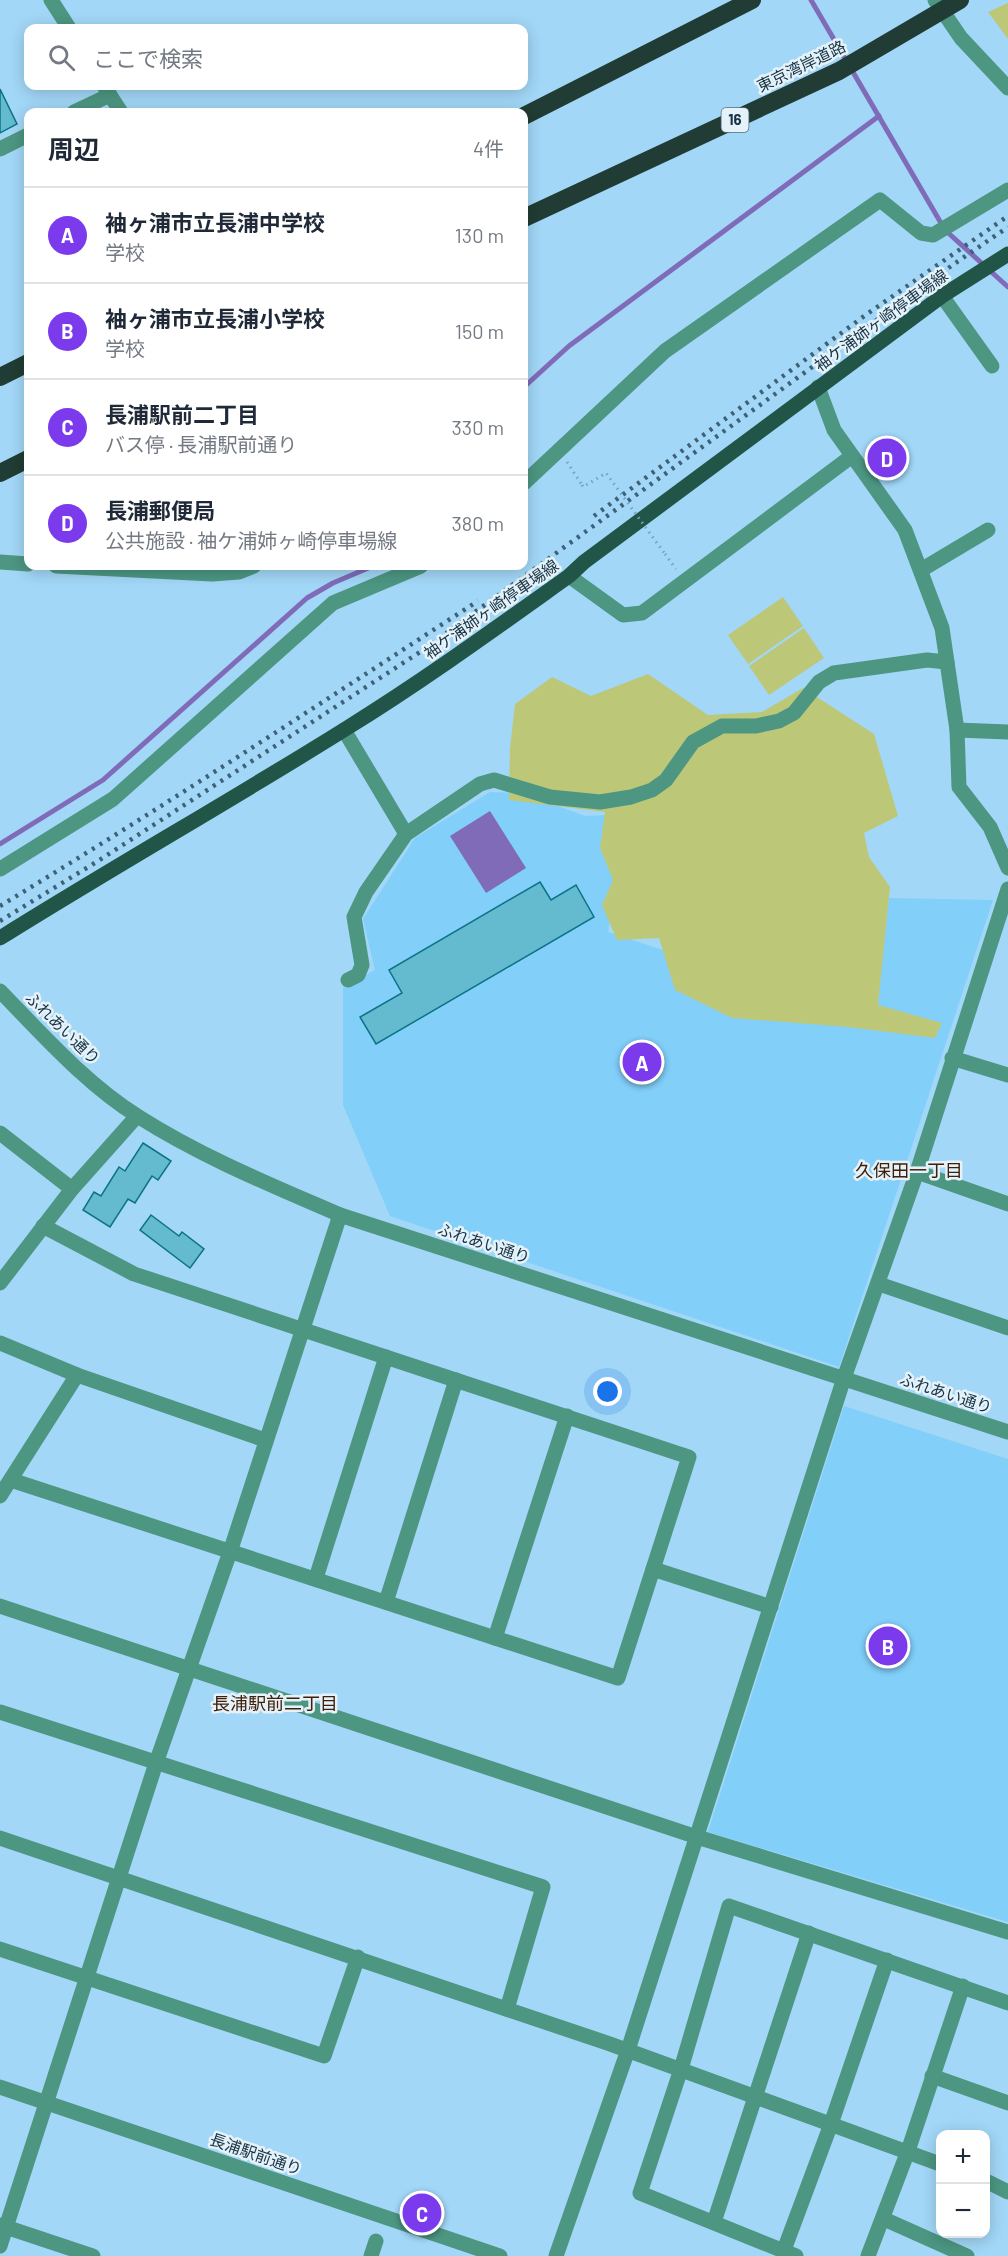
<!DOCTYPE html>
<html lang="ja">
<meta charset="utf-8">
<style>
body{margin:0;font-family:Barlow,"Noto Sans JP",sans-serif;background:#f6f6f7;color:#1f2937}
.controls{position:absolute;right:18px;bottom:18px;display:grid;overflow:hidden;border-radius:12px;box-shadow:0 3px 15px #0003}
.controls button{width:54px;height:54px;display:grid;place-items:center;padding:0;border:0;border-bottom:2px solid #e0e1e3;background:#fff;color:#1f2937;font:30px sans-serif}
.you{position:absolute;left:608px;top:1392px;width:21px;height:21px;margin:-15px;border:4px solid #fff;border-radius:50%;background:#1a73e8;box-shadow:0 0 0 9px #1a73e833}
.badge{display:grid;place-items:center;width:39px;height:39px;border-radius:50%;background:#7c3aed;color:#fff;font-size:20px;font-weight:700}
.pin{position:absolute;translate:-50% -50%;border:3px solid #fff;box-shadow:0 2px 6px #0006}
.list{margin:0;padding:0;list-style:none}
h2{display:flex;justify-content:space-between;align-items:center;height:78px;margin:0;padding:0 24px;font-size:26px}
h2 small{font-size:20px;font-weight:400;color:#747a83}
.list li{display:grid;grid-template-columns:39px 1fr auto;gap:18px;align-items:center;box-sizing:border-box;height:96px;padding:0 24px;border-top:2px solid #e0e1e3}
.list b{display:block;font-size:22px;white-space:nowrap}
.list p{margin:0;font-size:20px;white-space:nowrap;color:#747a83}
.list em{font-size:20px;font-style:normal;color:#747a83}
.icon{flex:none;width:33px;height:33px;fill:none;stroke:currentColor;stroke-width:2;stroke-linecap:round;stroke-linejoin:round}
.map{position:relative;flex:none;width:1008px;height:2256px;overflow:hidden}
.search{position:absolute;background:#fff;box-shadow:0 3px 15px #0003;left:24px;top:24px;width:504px;height:66px;display:flex;align-items:center;gap:15px;box-sizing:border-box;padding:0 21px;border-radius:12px;color:#747a83;font-size:22px}
.panel{position:absolute;background:#fff;box-shadow:0 3px 15px #0003;left:24px;top:108px;width:504px;height:462px;border-radius:12px}
.map>svg:first-child{display:block}
</style>
<div class="map">
<svg width="1008" height="2256" viewBox="0 0 1008 2256">
<rect width="100%" height="100%" fill="#a2d7f7"/>
<!-- built -->
<g fill="#82cffa">
<polygon points="490,792 522,793 585,816 626,814 608,932 678,955 876,1011 889,898 993,900 839,1367 390,1216 343,1105 343,988 375,970 363,919 415,838"/>
<polygon points="844,1406 1008,1459 1008,1922 708,1832"/>
</g>
<!-- green -->
<g fill="#bdc778">
<polygon points="1008,3 1008,39 988,12"/>
<polygon points="783,597 803,626 748,664 728,635"/>
<polygon points="804,628 824,658 769,695 749,666"/>
<polygon points="648,674 708,715 762,712 803,688 874,734 898,816 864,833 869,857 890,887 878,1005 942,1023 935,1038 848,1027 732,1018 675,990 659,938 617,940 602,905 613,880 600,848 605,812 509,800 510,748 515,704 552,677 591,696"/>
</g>
<!-- water -->
<polygon fill="#7f6bb8" points="490,811 526,868 486,893 450,836"/>
<g fill="none" stroke-linecap="round" stroke-linejoin="round">
<!-- stream -->
<g stroke="#7f6bb8" stroke-width="5">
<polyline points="811,0 945,230 1008,287"/>
<polyline points="524,387 569,346 879,116"/>
<polyline points="0,844 103,780 307,598 333,583 373,566"/>
</g>
</g>
<!-- building -->
<g fill="#64bace" stroke="#0c7386" stroke-width="1.5">
<polygon points="0,89 17,124 0,133"/>
<polygon points="540,882 551,900 576,885 594,917 376,1044 360,1017 402,993 389,970"/>
<polygon points="143,1143 171,1161 158,1180 152,1176 135,1203 128,1199 110,1227 83,1210 94,1192 101,1196 119,1167 125,1171"/>
<polygon points="151,1215 179,1236 182,1232 204,1249 190,1268 140,1230"/>
</g>
<g fill="none" stroke-linecap="round" stroke-linejoin="round">
<!-- path -->
<g stroke="#76a3be" stroke-width="3" stroke-dasharray="1.5 4.5" stroke-linecap="butt">
<polyline points="567,462 582,485"/>
<polyline points="665,554 676,569"/>
</g>
<!-- minor -->
<g stroke="#4c9682" stroke-width="15">
<polyline points="51,0 69,28"/>
<polyline points="935,0 961,38 1008,88"/>
<polyline points="104,86 121,112"/>
<polyline points="74,112 110,95"/>
<polyline points="0,149 28,135"/>
<polyline points="942,296 992,366"/>
<polyline points="818,387 834,430 905,530 942,628 957,730 959,787 990,827 1008,868"/>
<polyline points="524,483 665,351 880,200 921,233 933,235 1008,190"/>
<polyline points="0,562 28,564"/>
<polyline points="56,566 212,574 239,572 254,566"/>
<polyline points="921,570 988,530"/>
<polyline points="569,576 623,615 642,613 852,456"/>
<polyline points="344,730 406,834"/>
<polyline points="957,730 1008,732"/>
<polyline points="0,869 113,799 333,603 421,566"/>
<polyline points="348,980 358,975 362,965 354,917 366,892 406,834 480,784 494,780 550,797 600,802 631,797 652,790 666,780 693,742 722,726 756,726 779,721 794,713 819,682 834,673 927,660 947,662"/>
<path d="M0 991C43 1035 86 1084 139 1117 202 1157 271 1185 340 1215L1008 1432"/>
<polyline points="952,1058 1008,1075"/>
<polyline points="0,1133 72,1189"/>
<polyline points="917,1172 1008,1204"/>
<polyline points="0,1283 72,1189 137,1116"/>
<polyline points="879,1284 1008,1328"/>
<polyline points="0,1343 77,1375 265,1440"/>
<polyline points="11,1480 618,1678 689,1457 134,1274 43,1226"/>
<polyline points="0,1496 77,1375"/>
<polyline points="653,1569 771,1607"/>
<polyline points="316,1578 386,1357"/>
<polyline points="386,1602 456,1380"/>
<polyline points="0,1606 697,1837 1008,1932"/>
<polyline points="495,1638 567,1416"/>
<polyline points="0,1712 543,1887 507,2009"/>
<polyline points="0,1838 610,2044 940,2164"/>
<polyline points="0,1949 324,2056 358,1957"/>
<polyline points="932,2076 1008,2103"/>
<polyline points="0,2087 500,2256"/>
<polyline points="986,2181 1008,2192"/>
<polyline points="884,2219 967,2256"/>
<polyline points="714,2222 809,1933"/>
<polyline points="0,2225 93,2256"/>
<polyline points="0,2246 156,1763 230,1552 340,1215"/>
<polyline points="784,2250 831,2124 887,1960"/>
<polyline points="371,2256 376,2241"/>
<polyline points="556,2256 628,2050 844,1378 917,1172 1008,889"/>
<polyline points="796,2256 640,2193 681,2069 729,1906 1008,2003"/>
<polyline points="868,2256 908,2151 963,1986"/>
</g>
<!-- major -->
<path stroke="#205548" stroke-width="15" d="M0 938C115 866 232 800 347 728 423 681 496 628 569 576L584 562 942 296 1008 254"/>
<!-- highway -->
<g stroke="#213c34" stroke-width="18">
<polyline points="524,116 752,0"/>
<polyline points="524,218 839,71 960,0"/>
<polyline points="0,377 28,363"/>
<polyline points="0,473 28,459"/>
</g>
<!-- rail -->
<g stroke="#3e6176" stroke-width="4.5" stroke-dasharray="3 6" stroke-linecap="butt">
<polyline points="594,516 867,314 1008,216"/>
<path d="M0 906C162 808 319 704 478 601"/>
<polyline points="0,921 98,861 420,652 954,264 1008,227"/>
</g>
<!-- path-bridge -->
<polyline stroke="#76a3be" stroke-width="3" stroke-dasharray="1.5 4.5" stroke-linecap="butt" points="582,485 583,487 606,473 665,554"/>
</g>
<g text-anchor="middle" stroke-width="5" stroke-linejoin="round" paint-order="stroke">
<!-- shield labels -->
<rect fill="#e5f2fa" stroke="#566d7b" stroke-width="1.5" x="721.5" y="108" width="27" height="24" rx="4.5"/>
<g font-size="15" font-weight="bold" fill="#183444">
<text x="735" y="125">16</text>
</g>
<!-- street labels -->
<g font-size="16" fill="#183444" stroke="#e5f2fa">
<text transform="translate(801 66) rotate(-26)" y="6">東京湾岸道路</text>
<text transform="translate(881 320) rotate(-36)" y="6">袖ケ浦姉ヶ崎停車場線</text>
<text transform="translate(491 609) rotate(-35)" y="6">袖ケ浦姉ヶ崎停車場線</text>
<text transform="translate(63 1028) rotate(44)" y="6">ふれあい通り</text>
<text transform="translate(484 1243) rotate(18)" y="6">ふれあい通り</text>
<text transform="translate(946 1393) rotate(18)" y="6">ふれあい通り</text>
<text transform="translate(256 2154) rotate(19)" y="6">長浦駅前通り</text>
</g>
<!-- neighbourhood labels -->
<g font-size="18" fill="#402008" stroke="#e5f2fa">
<text x="909" y="1177">久保田一丁目</text>
<text x="275" y="1710">長浦駅前二丁目</text>
</g>
</g>
</svg>
<div class="controls">
<button>+</button>
<button>−</button>
</div>
<div class="you"></div>
<div class="pin badge" style="left:642px;top:1062px">A</div>
<div class="pin badge" style="left:888px;top:1646px">B</div>
<div class="pin badge" style="left:422px;top:2213px">C</div>
<div class="pin badge" style="left:887px;top:458px">D</div>
<div class="search"><svg class="icon" aria-label="search" viewBox="0 0 24 24"><circle cx="10" cy="10" r="6"/><path d="M15 15l6 6"/></svg>ここで検索</div>
<section class="panel">
<h2>周辺<small>4件</small></h2>
<ul class="list">
<li><span class="badge">A</span><div><b>袖ヶ浦市立長浦中学校</b><p>学校</p></div><em>130 m</em></li>
<li><span class="badge">B</span><div><b>袖ヶ浦市立長浦小学校</b><p>学校</p></div><em>150 m</em></li>
<li><span class="badge">C</span><div><b>長浦駅前二丁目</b><p>バス停 · 長浦駅前通り</p></div><em>330 m</em></li>
<li><span class="badge">D</span><div><b>長浦郵便局</b><p>公共施設 · 袖ケ浦姉ヶ崎停車場線</p></div><em>380 m</em></li>
</ul>
</section>
</div>
